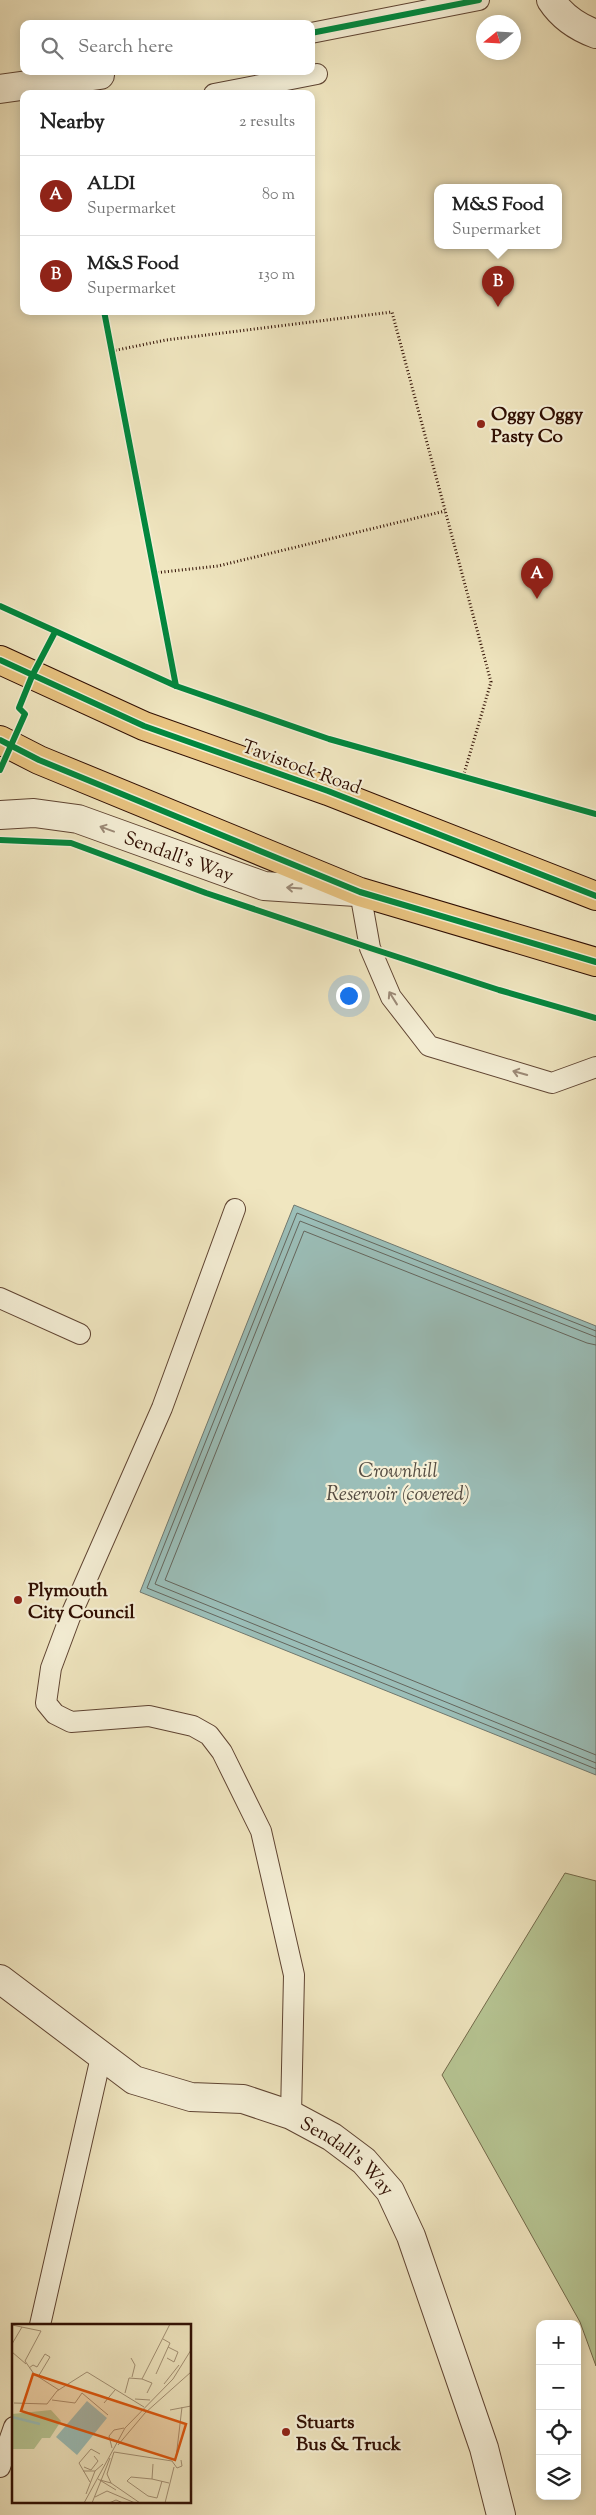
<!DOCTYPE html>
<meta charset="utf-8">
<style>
body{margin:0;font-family:"Sorts Mill Goudy",serif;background:#f2f2f2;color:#222}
.controls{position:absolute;right:15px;bottom:15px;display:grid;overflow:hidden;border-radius:10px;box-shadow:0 2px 12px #0003}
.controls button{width:45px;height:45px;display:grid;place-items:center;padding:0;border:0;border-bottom:1px solid #e0e0e0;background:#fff;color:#222;font:25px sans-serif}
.compass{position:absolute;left:476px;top:15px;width:45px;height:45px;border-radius:50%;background:#fff;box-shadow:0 2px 12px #0003;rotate:252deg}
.you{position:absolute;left:348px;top:995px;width:18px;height:18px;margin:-12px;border:4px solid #fff;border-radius:50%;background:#1a73e8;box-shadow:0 0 0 8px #1a73e833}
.badge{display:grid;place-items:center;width:32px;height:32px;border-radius:50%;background:#8f2418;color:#fff;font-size:16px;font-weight:700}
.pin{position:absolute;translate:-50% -41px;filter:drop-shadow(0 1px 2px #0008)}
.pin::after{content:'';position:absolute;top:26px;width:18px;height:15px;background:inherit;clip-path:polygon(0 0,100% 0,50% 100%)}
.popup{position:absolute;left:434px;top:184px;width:128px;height:65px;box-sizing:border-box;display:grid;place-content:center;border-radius:10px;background:#fff;filter:drop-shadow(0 1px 4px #0005);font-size:16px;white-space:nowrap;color:#767676}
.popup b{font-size:19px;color:#222}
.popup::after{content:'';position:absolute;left:50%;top:100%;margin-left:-10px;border:10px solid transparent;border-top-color:#fff}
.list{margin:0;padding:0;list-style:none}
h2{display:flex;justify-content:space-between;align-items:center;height:65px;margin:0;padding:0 20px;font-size:21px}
h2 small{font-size:16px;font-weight:400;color:#767676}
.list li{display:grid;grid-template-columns:32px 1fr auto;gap:15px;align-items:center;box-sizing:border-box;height:80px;padding:0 20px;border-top:1px solid #e0e0e0}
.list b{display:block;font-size:19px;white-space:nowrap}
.list p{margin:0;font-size:16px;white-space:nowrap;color:#767676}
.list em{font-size:16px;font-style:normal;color:#767676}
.icon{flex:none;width:28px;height:28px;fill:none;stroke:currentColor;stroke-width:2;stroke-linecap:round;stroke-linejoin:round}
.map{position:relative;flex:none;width:596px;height:2515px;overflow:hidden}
.search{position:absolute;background:#fff;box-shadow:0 2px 12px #0003;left:20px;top:20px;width:295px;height:55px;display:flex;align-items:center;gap:12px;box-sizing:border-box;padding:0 18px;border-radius:10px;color:#767676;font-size:19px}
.panel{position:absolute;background:#fff;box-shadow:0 2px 12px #0003;left:20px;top:90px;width:295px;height:225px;border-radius:10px}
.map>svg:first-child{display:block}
</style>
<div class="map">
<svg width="596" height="2515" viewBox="0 0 596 2515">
<rect width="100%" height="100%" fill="#f0e6c0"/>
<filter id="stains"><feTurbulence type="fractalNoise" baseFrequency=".004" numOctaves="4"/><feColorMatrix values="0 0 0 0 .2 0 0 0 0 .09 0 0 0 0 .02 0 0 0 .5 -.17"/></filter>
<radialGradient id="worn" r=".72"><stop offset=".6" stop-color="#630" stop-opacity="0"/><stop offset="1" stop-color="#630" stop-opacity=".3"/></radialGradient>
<!-- green -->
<polygon fill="#b7c694" stroke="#736a4b" points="565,1873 596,1881 596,2366 580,2322 442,2075"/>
<!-- water -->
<polygon fill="#9bbeb8" stroke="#70786f" points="294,1205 596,1326 596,1775 140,1592"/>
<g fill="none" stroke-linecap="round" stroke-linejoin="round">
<!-- shore -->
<g stroke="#65665d" stroke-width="1">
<polyline points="596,1331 297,1213 147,1588 596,1769"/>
<polyline points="596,1337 300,1221 155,1584 596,1763"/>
<polyline points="596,1345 587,1343 304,1231 165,1580 596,1755"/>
</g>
<!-- service casing -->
<g stroke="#5f4432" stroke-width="22">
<g id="service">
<polyline points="311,33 479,0"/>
<polyline points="214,94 317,74"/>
<polyline points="360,892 370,948 391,997 429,1046 552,1083 596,1067"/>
<polyline points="235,1209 162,1408 70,1617 51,1668 46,1703 55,1714 71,1722 149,1716 193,1726 209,1735 222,1752 261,1831 294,1975 291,2115"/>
<polyline points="0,1298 80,1334"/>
<polyline points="40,2325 101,2057"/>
<polyline points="0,2467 14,2427"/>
</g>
</g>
<!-- minor casing -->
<g stroke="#5f4432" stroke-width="30">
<g id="minor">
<path d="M551 0C562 17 577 27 596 34"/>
<polyline points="0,89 100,75"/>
<path id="s1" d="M0 815 34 813 78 819 264 886 356 892"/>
<path id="s2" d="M0 1979 134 2080 191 2097 243 2099 291 2115 332 2137 364 2161 390 2191 411 2236 484 2448 501 2515"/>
</g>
</g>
<!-- trunk casing -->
<g stroke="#2f0e02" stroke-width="30">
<g id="trunk">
<polyline points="0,660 144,726 328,791 596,896"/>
<polyline points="0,740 39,760 360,892 596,962"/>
</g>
</g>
<!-- path -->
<g stroke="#2f0e02" stroke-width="3" stroke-dasharray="1 2.5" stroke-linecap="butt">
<polyline points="112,351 166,340 392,312 491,682 463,777"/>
<polyline points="154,573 218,566 445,511"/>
</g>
<!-- service -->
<use href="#service" stroke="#f5efd6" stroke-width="20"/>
<!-- minor -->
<use href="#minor" stroke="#f5efd6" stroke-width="28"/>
<!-- trunk -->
<use href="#trunk" stroke="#e8c380" stroke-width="28"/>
<!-- cycleway casing -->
<g stroke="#f5efd6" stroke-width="9">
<g id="cycleway">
<polyline points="311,33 479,0"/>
<polyline points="104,311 176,686"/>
<polyline points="0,606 176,686 329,739 596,814"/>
<polyline points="0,660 144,726 328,791 596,896"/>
<polyline points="0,740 39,760 360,892 596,962"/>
<polyline points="0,770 25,714 19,708 32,676 55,632"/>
<polyline points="0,840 71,843 206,893 370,948 499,990 596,1018"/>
</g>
</g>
<!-- cycleway -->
<use href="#cycleway" stroke="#00873e" stroke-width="6"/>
</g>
<!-- one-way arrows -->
<defs><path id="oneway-shaft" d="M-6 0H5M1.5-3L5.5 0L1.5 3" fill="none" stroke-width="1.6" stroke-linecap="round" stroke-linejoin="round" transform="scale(1.25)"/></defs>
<g stroke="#9c8a77">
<use href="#oneway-shaft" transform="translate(107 829) rotate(-160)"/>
<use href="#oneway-shaft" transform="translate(294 888) rotate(-176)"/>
<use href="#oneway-shaft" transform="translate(393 998) rotate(-122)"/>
<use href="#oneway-shaft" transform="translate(520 1073) rotate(-164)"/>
</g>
<!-- markers -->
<g fill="#8f2418" stroke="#f5efd6" stroke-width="2">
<circle cx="481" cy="424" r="5"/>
<circle cx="18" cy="1600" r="5"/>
<circle cx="286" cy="2432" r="5"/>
</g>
<g text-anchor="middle" stroke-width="4.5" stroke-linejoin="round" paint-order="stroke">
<!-- poi labels -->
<g font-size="19" font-weight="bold" fill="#2f0e02" stroke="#f5efd6" text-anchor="start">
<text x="491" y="420">Oggy Oggy<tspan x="491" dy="22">Pasty Co</tspan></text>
<text x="28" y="1596">Plymouth<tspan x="28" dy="22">City Council</tspan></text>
<text x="296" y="2428">Stuarts<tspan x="296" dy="22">Bus &amp; Truck</tspan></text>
</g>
<!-- street labels -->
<g font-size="19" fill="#2f0e02" stroke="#f5efd6">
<text transform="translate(302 766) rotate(20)" y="7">Tavistock Road</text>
<text dy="7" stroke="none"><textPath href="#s1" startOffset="186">Sendall's Way</textPath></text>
<text dy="7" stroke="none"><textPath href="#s2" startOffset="400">Sendall's Way</textPath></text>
</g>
<!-- water labels -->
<g font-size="20" font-style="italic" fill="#554c42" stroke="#f5efd6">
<text x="398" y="1477">Crownhill<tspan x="398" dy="23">Reservoir (covered)</tspan></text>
</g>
</g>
<!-- overview -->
<g transform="translate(12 2324)">
<rect width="179" height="179" fill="#f0e6c0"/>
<path d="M39 86 49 97 38 114H30L22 125H0V90Z" fill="#b7c694"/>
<path d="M75 77 95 94 65 131 44 113Z" fill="#9bbeb8"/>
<path fill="none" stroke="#9bbeb8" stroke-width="2.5" d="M0 93 28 100"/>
<path fill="none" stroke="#a39074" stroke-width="1" d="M0 1 29 7 13 37 22 50 47 66M0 20 10 3M0 28 14 40M119 34 123 41 120 53M155 34 162 38 166 28 156 23M17 44 21 41 25 43 33 30 38 33 26 53M144 50 158 19 151 15M130 55 140 59 135 69M152 60 167 41M113 69 117 54 130 55 158 0M123 75 138 76M40 76 63 79 70 69 96 91M2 79 35 80 45 67 75 48 132 83M92 79 103 66M158 86 179 82M106 121 133 89 179 48M100 124 97 112 102 106 112 104M102 128 160 137M164 134 170 83M160 137 165 144 170 142 169 136M72 143 79 146 86 137 82 132M71 147H83L91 140M86 155 104 166M140 155 141 140M88 156 99 159 128 179M150 157 145 174 136 172 115 157 119 153 140 155 157 159M78 158 67 139 79 125 88 130M99 159 95 150 102 128M74 170 83 147M83 173 95 167 123 179M72 179 113 104 161 55 179 26M80 179 98 134M97 179 104 176 111 179M153 179 162 143"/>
<path fill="#df550c" fill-opacity="0.15" stroke="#df550c" stroke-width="2.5" d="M21 50 174 100 163 136 9 87Z"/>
<rect width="179" height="179" fill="none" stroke="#2f0e02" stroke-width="2.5"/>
</g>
<rect width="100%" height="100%" filter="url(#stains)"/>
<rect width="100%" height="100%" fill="url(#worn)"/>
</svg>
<div class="controls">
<button>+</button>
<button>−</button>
<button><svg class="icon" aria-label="locate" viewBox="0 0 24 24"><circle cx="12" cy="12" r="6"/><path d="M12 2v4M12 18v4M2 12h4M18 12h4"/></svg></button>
<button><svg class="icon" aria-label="layers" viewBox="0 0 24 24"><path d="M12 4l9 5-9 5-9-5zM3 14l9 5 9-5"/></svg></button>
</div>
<svg class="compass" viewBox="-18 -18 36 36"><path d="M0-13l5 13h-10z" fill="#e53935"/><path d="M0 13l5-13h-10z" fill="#767676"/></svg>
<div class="you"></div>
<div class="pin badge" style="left:537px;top:599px">A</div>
<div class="pin badge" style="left:498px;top:307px">B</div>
<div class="popup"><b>M&amp;S Food</b>Supermarket</div>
<div class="search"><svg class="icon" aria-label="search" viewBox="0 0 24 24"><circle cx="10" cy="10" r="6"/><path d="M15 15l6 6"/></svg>Search here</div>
<section class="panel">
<h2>Nearby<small>2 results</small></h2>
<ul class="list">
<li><span class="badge">A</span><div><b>ALDI</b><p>Supermarket</p></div><em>80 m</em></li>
<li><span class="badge">B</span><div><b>M&amp;S Food</b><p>Supermarket</p></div><em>130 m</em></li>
</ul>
</section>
</div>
